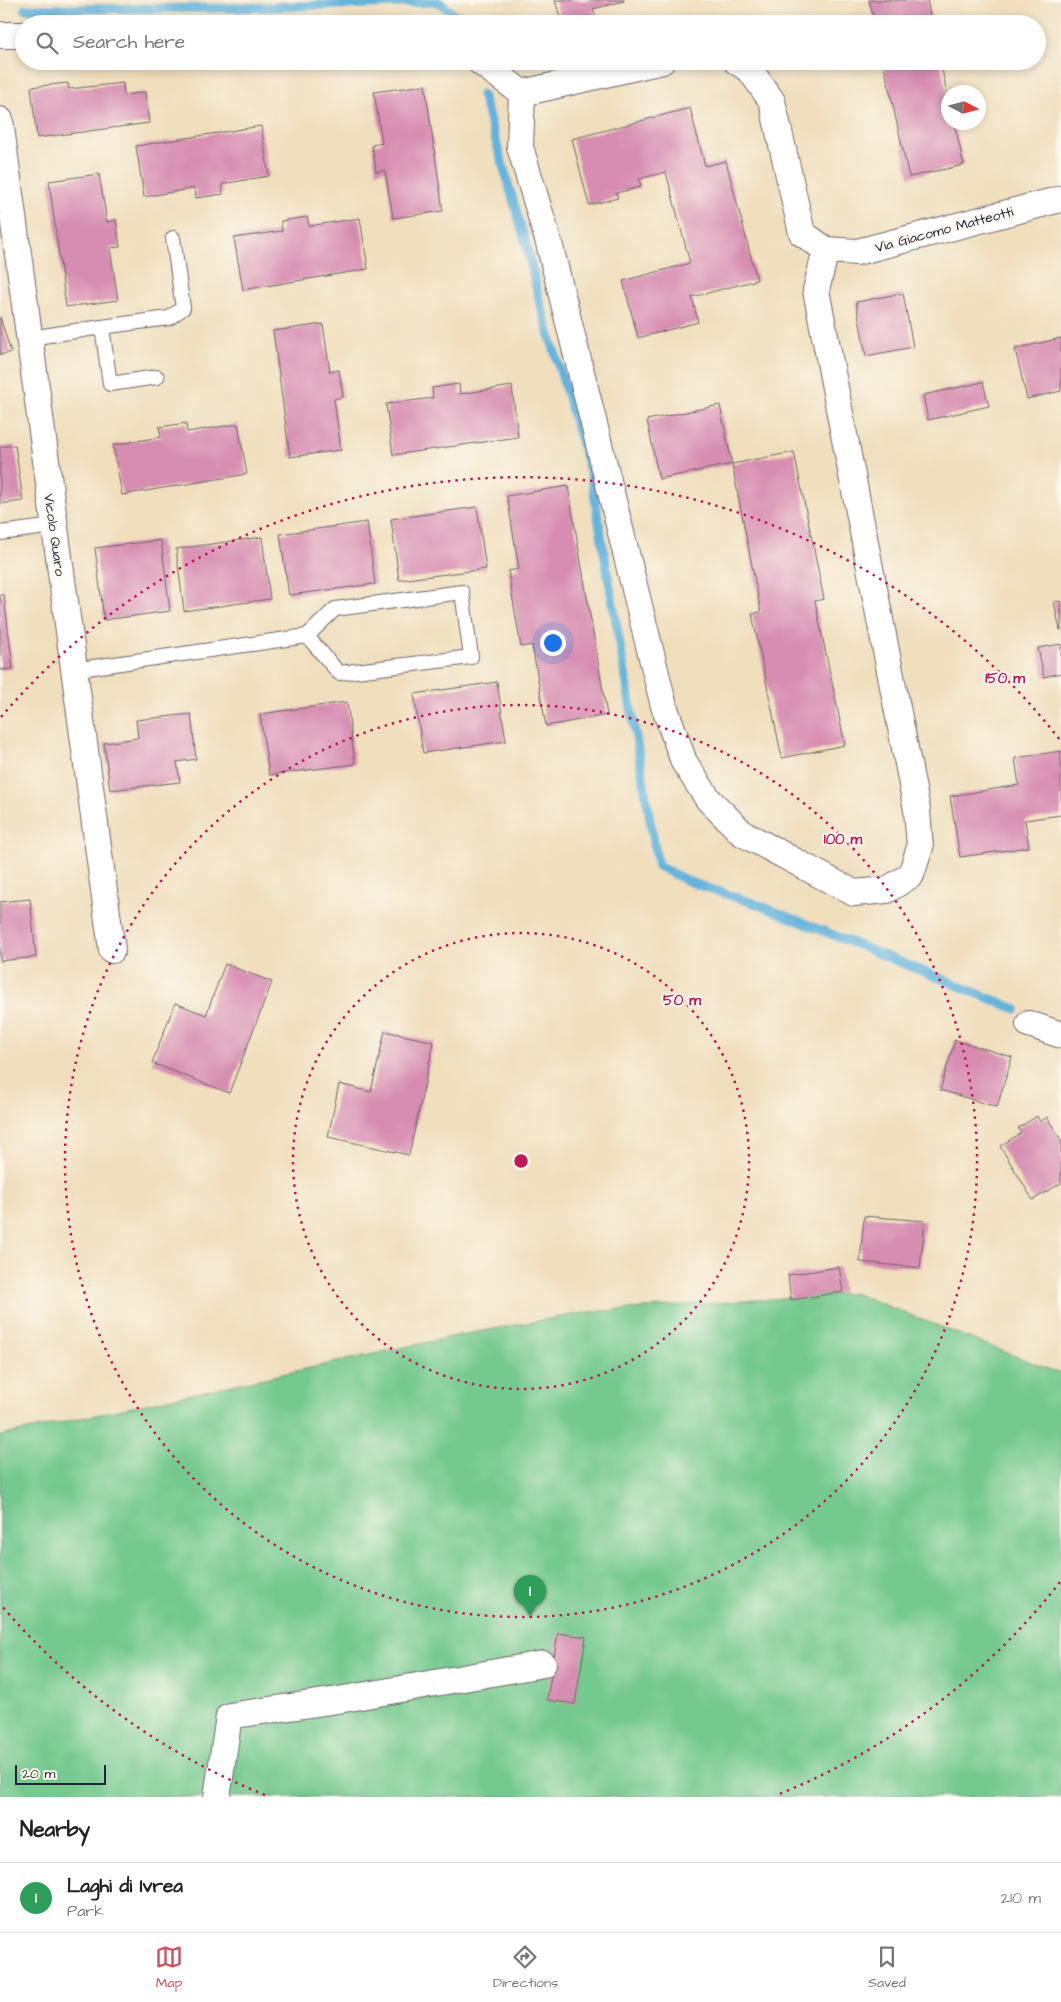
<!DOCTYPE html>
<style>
body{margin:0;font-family:"Architects Daughter",sans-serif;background:#f6f6f6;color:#222}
.compass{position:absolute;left:941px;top:85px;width:45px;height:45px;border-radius:50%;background:#fff;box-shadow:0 2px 8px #0003;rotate:96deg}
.scale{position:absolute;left:15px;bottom:12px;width:91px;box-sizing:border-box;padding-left:5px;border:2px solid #22223b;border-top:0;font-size:14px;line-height:18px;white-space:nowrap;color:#22223b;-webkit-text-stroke:4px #fbf7ec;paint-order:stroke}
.you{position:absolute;left:552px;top:642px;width:18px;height:18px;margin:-12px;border:4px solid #fff;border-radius:50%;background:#1a73e8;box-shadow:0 0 0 8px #1a73e833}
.badge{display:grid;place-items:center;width:32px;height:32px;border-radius:50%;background:#d1495b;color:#fff;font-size:16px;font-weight:700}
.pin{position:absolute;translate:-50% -41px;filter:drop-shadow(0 1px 2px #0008)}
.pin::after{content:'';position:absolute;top:26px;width:18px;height:15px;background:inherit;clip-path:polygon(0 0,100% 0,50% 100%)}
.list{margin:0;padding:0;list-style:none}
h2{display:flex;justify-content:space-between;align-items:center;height:65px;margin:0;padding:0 20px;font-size:21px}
h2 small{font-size:16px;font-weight:400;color:#767676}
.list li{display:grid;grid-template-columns:32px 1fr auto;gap:15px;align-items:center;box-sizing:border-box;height:70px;padding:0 20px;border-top:1px solid #e0e0e0}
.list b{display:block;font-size:19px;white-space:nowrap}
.list p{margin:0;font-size:16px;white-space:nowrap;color:#767676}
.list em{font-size:16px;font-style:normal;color:#767676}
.icon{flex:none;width:28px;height:28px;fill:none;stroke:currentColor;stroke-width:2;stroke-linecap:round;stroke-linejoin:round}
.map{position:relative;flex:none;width:1061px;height:1797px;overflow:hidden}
.search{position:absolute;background:#fff;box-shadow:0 2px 8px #0003;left:15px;right:15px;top:15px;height:55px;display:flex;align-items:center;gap:12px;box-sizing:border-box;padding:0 18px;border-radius:28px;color:#767676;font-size:19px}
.sheet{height:135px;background:#fff}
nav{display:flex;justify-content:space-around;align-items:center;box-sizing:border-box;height:70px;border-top:1px solid #e0e0e0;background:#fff;font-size:14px;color:#767676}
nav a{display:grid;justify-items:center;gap:2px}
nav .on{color:#d1495b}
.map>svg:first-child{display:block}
</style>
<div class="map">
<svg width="1061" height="1797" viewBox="0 0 1061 1797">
<rect width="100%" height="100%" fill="#fbf7ec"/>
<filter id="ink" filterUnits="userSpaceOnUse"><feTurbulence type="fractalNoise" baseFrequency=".02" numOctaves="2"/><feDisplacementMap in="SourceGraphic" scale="10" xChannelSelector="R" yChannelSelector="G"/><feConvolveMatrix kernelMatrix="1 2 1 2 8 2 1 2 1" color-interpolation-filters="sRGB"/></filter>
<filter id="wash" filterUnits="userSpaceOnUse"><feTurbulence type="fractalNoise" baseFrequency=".0096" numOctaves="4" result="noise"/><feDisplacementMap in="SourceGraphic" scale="20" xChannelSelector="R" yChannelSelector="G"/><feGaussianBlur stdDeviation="1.12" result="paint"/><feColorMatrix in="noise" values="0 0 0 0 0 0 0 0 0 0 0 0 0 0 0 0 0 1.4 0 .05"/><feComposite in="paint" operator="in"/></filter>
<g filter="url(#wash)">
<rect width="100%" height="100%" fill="#f0debc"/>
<!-- green -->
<polygon fill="#73c98e" stroke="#4a7664" points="854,1293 1061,1374 1061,1797 0,1797 0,1436 460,1335 589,1312"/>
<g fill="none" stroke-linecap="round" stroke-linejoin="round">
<!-- stream -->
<g stroke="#62b4dd" stroke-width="9">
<polyline points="25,9 227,8 439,2 465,24"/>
<polyline points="482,94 528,251 539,299 591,476 658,866 690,882 759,905 1016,1009"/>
</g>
</g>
<g id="blocks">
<!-- building -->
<g fill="#d78cb1">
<polygon points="555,0 624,0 624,1 593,9 598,23 562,24"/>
<polygon points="869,0 927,0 932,24 875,24"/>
<polygon points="883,61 940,61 948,97 948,122 954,122 964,165 909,177"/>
<polygon points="68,83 69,89 123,83 124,95 145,92 149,123 37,138 31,87"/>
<polygon points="425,85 443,211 393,218 385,170 376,172 372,145 382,143 374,92"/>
<polygon points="690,108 705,166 726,161 757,280 692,297 698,322 638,338 623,281 690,263 666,172 639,179 641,187 616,193 618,198 589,205 572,139"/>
<polygon points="261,126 269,176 222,184 223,194 196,198 195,188 144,197 136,146"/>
<polygon points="99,174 107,222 116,220 120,247 110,248 118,300 66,307 49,181"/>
<polygon points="307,217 309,226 360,218 368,269 243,290 234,238 282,231 281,221"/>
<polygon points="903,293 913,347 866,356 856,302"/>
<polygon points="0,317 11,352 0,355"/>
<polygon points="323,324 330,372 339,370 343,397 334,399 341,450 290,457 273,331"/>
<polygon points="1061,338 1061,391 1027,399 1015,349"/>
<polygon points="983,382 989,406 928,420 923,395"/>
<polygon points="459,384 460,394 512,386 518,437 393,455 386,404 433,398 432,388"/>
<polygon points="720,405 732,464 659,479 647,420"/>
<polygon points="186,423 187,432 238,424 247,474 122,495 113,445 161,437 159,427"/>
<polygon points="15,445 23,501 0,504 0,447"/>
<polygon points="794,452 824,599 815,601 845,745 782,758 752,614 761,612 732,464"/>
<polygon points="568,486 607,715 546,726 532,645 521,647 508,571 519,569 507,496"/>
<polygon points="477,507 486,569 399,580 391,519"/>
<polygon points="367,522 375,584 289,595 280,534"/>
<polygon points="262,537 270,599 184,611 176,549"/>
<polygon points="161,540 170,611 104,620 95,548"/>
<polygon points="0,595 4,595 13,669 0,670"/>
<polygon points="1061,601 1061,630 1060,630 1054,602"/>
<polygon points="1061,644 1061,673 1044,677 1038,648"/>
<polygon points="497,682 506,741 423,753 414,694"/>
<polygon points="347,702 355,764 269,775 260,714"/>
<polygon points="191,714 196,759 177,762 180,782 110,790 104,743 138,738 136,720"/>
<polygon points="1061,751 1061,815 1025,820 1029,847 960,857 950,796 1019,785 1015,758"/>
<polygon points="30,899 36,957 0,961 0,902"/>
<polygon points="225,964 272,982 229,1093 152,1063 175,1003 206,1015"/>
<polygon points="385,1031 434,1042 409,1155 328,1137 339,1084 371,1092"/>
<polygon points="955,1040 1012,1057 997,1107 940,1090"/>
<polygon points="1037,1116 1040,1122 1047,1117 1061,1140 1061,1183 1033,1200 1000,1146 1021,1133 1018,1128"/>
<polygon points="864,1216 925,1221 920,1268 860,1262"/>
<polygon points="839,1267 843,1292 791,1300 788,1275"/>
<polygon points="558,1633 586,1637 575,1704 547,1700"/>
</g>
</g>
</g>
<g filter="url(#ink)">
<use href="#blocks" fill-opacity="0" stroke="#6a6468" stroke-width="1"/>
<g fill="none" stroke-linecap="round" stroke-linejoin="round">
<!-- lane casing -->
<g stroke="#6a6468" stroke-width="16">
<g id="lane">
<polyline points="102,327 169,318 183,308 173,238"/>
<polyline points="30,338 102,327 110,384 157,377"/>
<polyline points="0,533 54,526"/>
<polyline points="73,670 307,636 335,609 462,592 471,657 339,673 307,636"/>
</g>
</g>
<!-- street casing -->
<g stroke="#6a6468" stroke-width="28">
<g id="street">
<polyline points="0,35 24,35"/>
<polyline points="479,61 522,93 662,61"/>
<polyline points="736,61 750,70 772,101 802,233 826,250"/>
<polyline points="522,93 520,147 549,243 664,706 684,762 708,799 742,833 854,893 887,890 911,875 920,847 917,810 816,290 826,250"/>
<polyline points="0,120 112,950"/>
<polyline points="826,250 857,252 1061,199"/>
<polyline points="1029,1024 1061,1035"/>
<polyline points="217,1797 229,1716 338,1700 543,1664"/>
</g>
</g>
<!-- lane -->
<use href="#lane" stroke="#fff" stroke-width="14"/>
<!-- street -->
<use href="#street" stroke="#fff" stroke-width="26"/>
</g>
</g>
<!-- distance rings -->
<g fill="none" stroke="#c2185b" stroke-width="2.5" stroke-dasharray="2.5 5">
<circle cx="521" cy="1161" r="228"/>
<circle cx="521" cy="1161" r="456"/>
<path d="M1060 1582A684 684 0 0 1 777 1795M265 1795A684 684 0 0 1 1 1605M1 717A684 684 0 0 1 1060 740"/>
</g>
<g text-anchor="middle" stroke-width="4" stroke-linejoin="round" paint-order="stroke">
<!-- street labels -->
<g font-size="14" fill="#22223b" stroke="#fbf7ec">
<text transform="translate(944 229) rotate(-15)" y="5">Via Giacomo Matteotti</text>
<text transform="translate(55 535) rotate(82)" y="5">Vicolo Quaro</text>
</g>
</g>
<circle cx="521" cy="1161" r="8" fill="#c2185b" stroke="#fbf7ec" stroke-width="2.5"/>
<g font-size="15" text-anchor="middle" font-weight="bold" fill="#c2185b" stroke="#fbf7ec" stroke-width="4" stroke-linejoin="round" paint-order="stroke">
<text x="1005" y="683">150 m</text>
<text x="843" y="844">100 m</text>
<text x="682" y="1005">50 m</text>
</g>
</svg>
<svg class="compass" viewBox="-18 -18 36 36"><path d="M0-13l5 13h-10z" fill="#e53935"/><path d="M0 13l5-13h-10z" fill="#767676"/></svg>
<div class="scale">20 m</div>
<div class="you"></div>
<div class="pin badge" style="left:530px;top:1616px;background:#2e9e5b">1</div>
<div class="search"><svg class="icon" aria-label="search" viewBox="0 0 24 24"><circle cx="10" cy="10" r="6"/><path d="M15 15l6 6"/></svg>Search here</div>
</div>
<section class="sheet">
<h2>Nearby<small></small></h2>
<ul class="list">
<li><span class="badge" style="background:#2e9e5b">1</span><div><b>Laghi di Ivrea</b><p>Park</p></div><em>210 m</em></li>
</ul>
</section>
<nav>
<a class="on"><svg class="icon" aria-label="map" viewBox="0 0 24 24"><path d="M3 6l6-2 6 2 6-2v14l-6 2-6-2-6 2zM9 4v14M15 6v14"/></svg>Map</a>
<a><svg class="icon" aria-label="directions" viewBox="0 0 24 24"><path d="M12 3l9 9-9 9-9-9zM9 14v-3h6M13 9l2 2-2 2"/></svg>Directions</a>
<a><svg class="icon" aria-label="saved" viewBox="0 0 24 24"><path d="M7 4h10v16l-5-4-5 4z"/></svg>Saved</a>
</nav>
